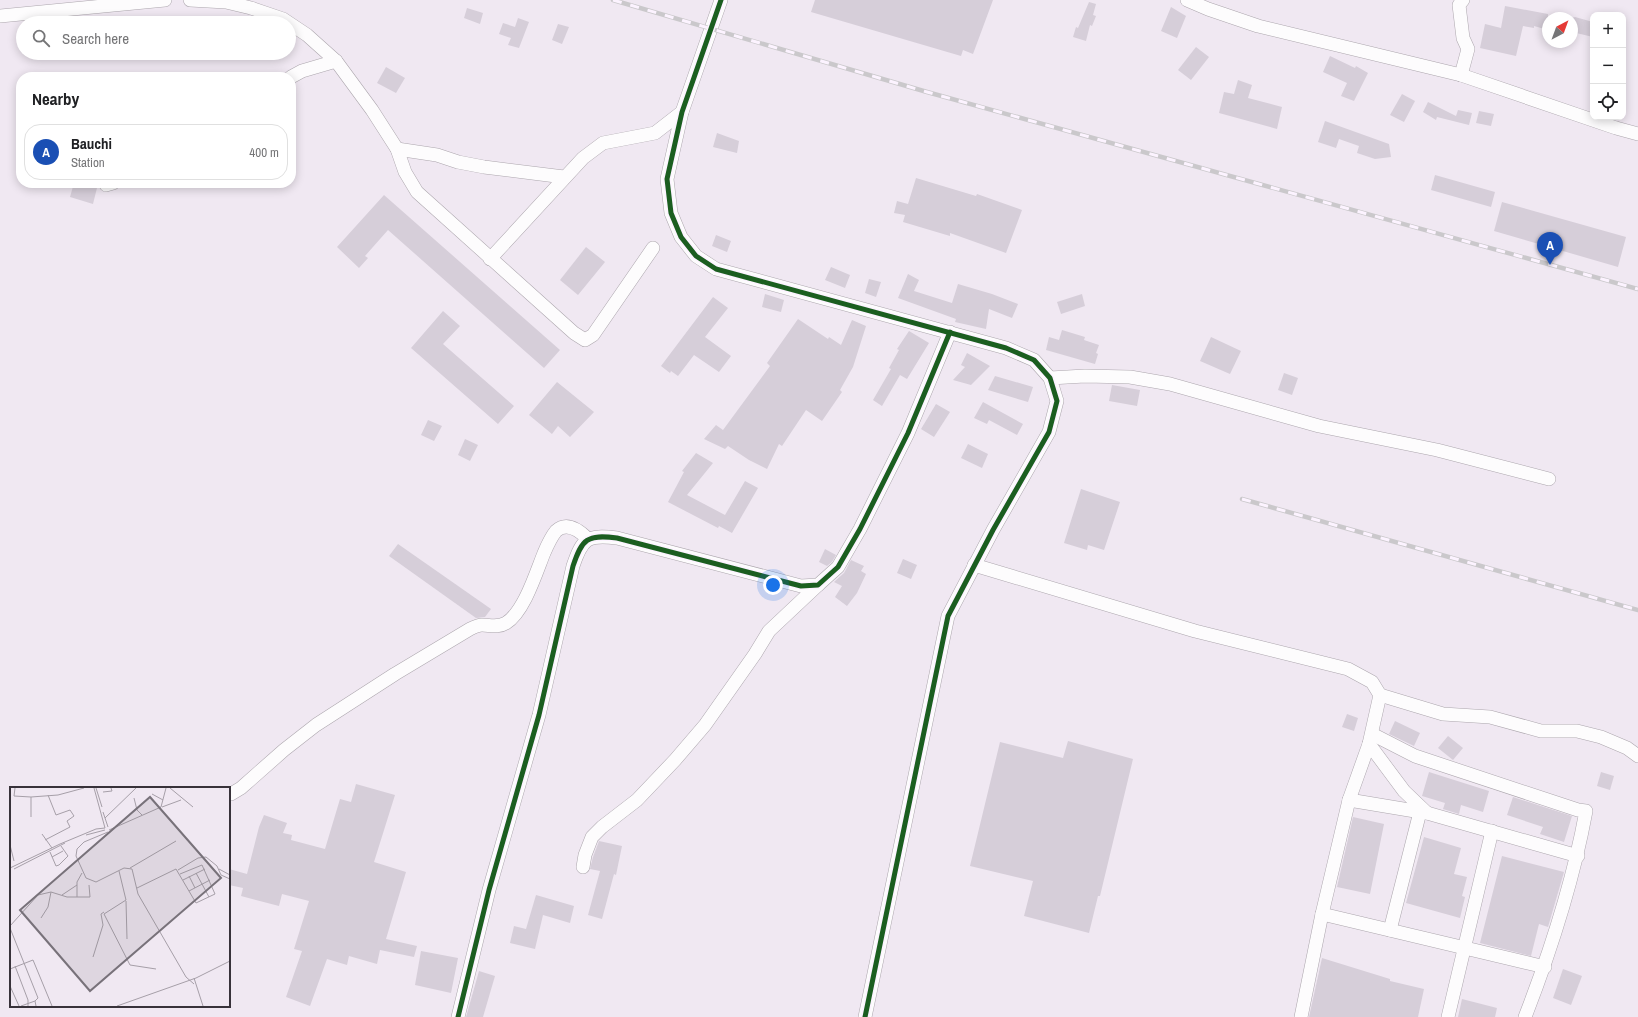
<!DOCTYPE html>
<meta charset="utf-8">
<style>
body{margin:0;font-family:"Archivo Narrow",sans-serif;background:#f6f6f6;color:#202124}
.controls{position:absolute;right:12px;top:12px;display:grid;overflow:hidden;border-radius:8px;box-shadow:0 2px 10px #0003}
.controls button{width:36px;height:36px;display:grid;place-items:center;padding:0;border:0;border-bottom:1px solid #e0e0e0;background:#fff;color:#202124;font:20px sans-serif}
.compass{position:absolute;left:1542px;top:12px;width:36px;height:36px;border-radius:50%;background:#fff;box-shadow:0 2px 10px #0003;rotate:41deg}
.you{position:absolute;left:773px;top:585px;width:14px;height:14px;margin:-10px;border:3px solid #fff;border-radius:50%;background:#1a73e8;box-shadow:0 0 0 6px #1a73e833}
.badge{display:grid;place-items:center;width:26px;height:26px;border-radius:50%;background:#78727a;color:#fff;font-size:13px;font-weight:700}
.pin{position:absolute;translate:-50% -33px;filter:drop-shadow(0 1px 2px #0008)}
.pin::after{content:'';position:absolute;top:21px;width:14px;height:12px;background:inherit;clip-path:polygon(0 0,100% 0,50% 100%)}
.list{margin:0;padding:0;list-style:none}
h2{display:flex;justify-content:space-between;align-items:center;height:52px;margin:0;padding:0 16px;font-size:17px}
h2 small{font-size:13px;font-weight:400;color:#757577}
.list li{display:grid;grid-template-columns:26px 1fr auto;gap:12px;align-items:center;box-sizing:border-box;height:56px;margin:0 8px 8px;padding:0 8px;border:1px solid #e0e0e0;border-radius:16px}
.list b{display:block;font-size:15px;white-space:nowrap}
.list p{margin:0;font-size:13px;white-space:nowrap;color:#757577}
.list em{font-size:13px;font-style:normal;color:#757577}
.icon{flex:none;width:22px;height:22px;fill:none;stroke:currentColor;stroke-width:2;stroke-linecap:round;stroke-linejoin:round}
.map{position:relative;flex:none;width:1638px;height:1017px;overflow:hidden}
.search{position:absolute;background:#fff;box-shadow:0 2px 10px #0003;left:16px;top:16px;width:280px;height:44px;display:flex;align-items:center;gap:10px;box-sizing:border-box;padding:0 14px;border-radius:22px;color:#757577;font-size:15px}
.panel{position:absolute;background:#fff;box-shadow:0 2px 10px #0003;left:16px;top:72px;width:280px;height:116px;border-radius:16px}
.map>svg:first-child{display:block}
</style>
<div class="map">
<svg width="1638" height="1017" viewBox="0 0 1638 1017">
<rect width="100%" height="100%" fill="#f0e8f2"/>
<!-- building -->
<g fill="#d6ced9">
<polygon points="815,0 993,0 973,54 963,50 961,56 811,12"/>
<polygon points="1089,2 1096,4 1093,15 1096,16 1092,26 1090,25 1086,41 1073,37 1076,27 1078,28"/>
<polygon points="1505,6 1548,14 1548,30 1534,26 1534,28 1523,26 1516,56 1480,48 1485,24 1501,28"/>
<polygon points="1171,7 1186,16 1177,38 1161,31"/>
<polygon points="467,8 483,13 480,24 464,18"/>
<polygon points="1575,17 1593,22 1593,37 1572,32 1572,18"/>
<polygon points="518,18 529,22 519,48 508,45 511,38 499,34 503,23 515,27"/>
<polygon points="558,24 569,27 562,44 552,40"/>
<polygon points="1196,47 1209,57 1191,80 1178,70"/>
<polygon points="1330,56 1355,68 1356,66 1368,73 1354,101 1341,96 1347,83 1323,72"/>
<polygon points="386,67 405,78 396,93 377,83"/>
<polygon points="1238,80 1252,85 1248,98 1282,107 1277,129 1219,113 1224,92 1234,94"/>
<polygon points="1402,94 1415,101 1404,122 1390,115"/>
<polygon points="1428,102 1456,116 1458,110 1472,113 1469,125 1437,117 1436,120 1423,112"/>
<polygon points="1479,111 1494,114 1491,126 1476,123"/>
<polygon points="1325,121 1389,144 1391,157 1375,159 1357,153 1359,146 1339,139 1336,148 1318,142"/>
<polygon points="717,133 739,141 737,153 713,147"/>
<polygon points="1435,175 1495,192 1491,207 1431,190"/>
<polygon points="916,178 976,196 977,194 1022,210 1006,253 950,233 950,236 903,222 905,215 894,213 897,201 908,204"/>
<polygon points="74,183 81,183 97,188 93,204 70,197"/>
<polygon points="384,195 560,350 544,368 388,230 365,256 368,258 359,268 337,247"/>
<polygon points="1502,202 1626,237 1618,267 1494,231"/>
<polygon points="716,235 731,241 727,252 712,246"/>
<polygon points="586,247 605,262 578,295 560,280"/>
<polygon points="831,267 850,275 845,288 825,280"/>
<polygon points="908,274 919,280 914,291 952,303 958,284 992,294 1018,304 1012,318 989,309 986,329 955,322 956,319 898,298"/>
<polygon points="869,279 881,282 876,297 865,293"/>
<polygon points="765,294 784,300 781,312 762,307"/>
<polygon points="1082,294 1085,306 1061,314 1057,302"/>
<polygon points="713,297 728,308 705,337 731,356 719,372 694,355 678,376 671,371 670,373 661,366"/>
<polygon points="443,311 460,326 443,344 514,406 498,424 411,348"/>
<polygon points="798,319 828,339 829,337 841,345 852,320 866,326 853,367 840,390 842,392 822,421 806,410 782,446 779,444 767,469 749,460 728,446 725,449 704,439 716,425 723,430 770,366 767,363"/>
<polygon points="1062,330 1085,337 1084,340 1099,345 1096,353 1098,354 1095,364 1046,350 1049,337 1059,340"/>
<polygon points="909,331 929,343 907,379 900,375 882,406 873,400 891,369 889,368 899,350 897,349"/>
<polygon points="1211,337 1241,351 1230,374 1200,361"/>
<polygon points="967,353 990,366 971,385 953,380 965,367 961,365"/>
<polygon points="1284,373 1298,378 1292,395 1278,390"/>
<polygon points="995,376 1033,387 1028,402 988,390"/>
<polygon points="557,382 594,412 570,437 558,426 552,434 529,415"/>
<polygon points="1112,385 1140,390 1137,406 1109,401"/>
<polygon points="983,402 1023,424 1017,435 989,420 987,424 974,418"/>
<polygon points="936,404 950,412 934,437 921,429"/>
<polygon points="428,420 442,426 434,441 421,435"/>
<polygon points="465,439 478,445 470,461 458,455"/>
<polygon points="968,444 988,454 982,468 961,458"/>
<polygon points="696,453 713,463 687,495 725,515 745,481 758,488 732,533 719,526 718,528 668,502 684,472 682,471"/>
<polygon points="1081,489 1120,502 1104,550 1088,545 1087,550 1064,543"/>
<polygon points="398,544 491,609 485,617 476,618 389,556"/>
<polygon points="825,549 836,555 832,562 827,566 819,562"/>
<polygon points="903,559 917,565 911,579 897,573"/>
<polygon points="851,560 864,566 861,571 866,574 857,593 847,606 835,597 842,586 834,582 844,573"/>
<polygon points="1347,714 1358,718 1354,731 1342,727"/>
<polygon points="1395,721 1420,733 1414,746 1389,734"/>
<polygon points="1448,736 1463,748 1453,760 1438,748"/>
<polygon points="1068,741 1133,759 1100,896 1098,896 1089,933 1024,916 1033,881 970,866 1000,742 1063,758"/>
<polygon points="1429,772 1489,791 1483,812 1461,805 1459,814 1443,809 1445,803 1422,796"/>
<polygon points="1601,772 1614,776 1610,790 1597,786"/>
<polygon points="356,784 395,795 374,862 406,872 386,939 417,946 414,957 380,950 377,964 349,956 347,965 327,959 310,1006 286,997 302,951 294,949 309,901 282,894 279,906 241,896 243,888 229,885 229,869 247,874 259,827 264,815 287,823 283,833 292,835 291,840 325,849 340,799 351,802"/>
<polygon points="1513,797 1572,816 1564,842 1540,834 1543,827 1507,815"/>
<polygon points="1353,817 1384,824 1370,894 1337,887"/>
<polygon points="1424,837 1461,848 1454,874 1467,877 1462,896 1465,897 1460,918 1406,903"/>
<polygon points="599,841 622,846 616,875 614,874 602,919 588,915 600,871 590,869 593,857"/>
<polygon points="1502,856 1564,872 1548,927 1539,924 1531,956 1480,943"/>
<polygon points="536,895 574,906 570,923 543,915 535,949 510,943 514,926 526,929"/>
<polygon points="421,951 458,958 451,993 415,985"/>
<polygon points="1322,958 1390,979 1390,981 1424,989 1418,1017 1309,1017"/>
<polygon points="1563,969 1582,976 1571,1005 1553,998"/>
<polygon points="479,971 495,976 483,1017 466,1017"/>
<polygon points="1462,999 1497,1008 1495,1017 1458,1017"/>
</g>
<g fill="none" stroke-linecap="round" stroke-linejoin="round">
<!-- minor casing -->
<g stroke="#aca6ad" stroke-width="14">
<g id="minor">
<polyline points="190,0 226,2 251,8 283,19 307,35 336,61 372,110 397,149 405,172 417,192 574,333 585,340 593,335 653,248"/>
<polyline points="721,0 682,112 667,179 671,213 681,237 696,256 716,269 1006,348 1034,360 1050,378 1057,401 1049,432 993,530 948,616 865,1017"/>
<polyline points="1187,0 1208,9 1258,26 1461,75 1616,128 1638,134"/>
<polyline points="0,16 165,0"/>
<polyline points="1461,75 1468,49 1463,38 1459,5 1463,0"/>
<polyline points="291,77 302,71 336,61"/>
<polyline points="397,149 437,155 458,162 484,167 564,177"/>
<polyline points="106,185 113,183"/>
<polyline points="490,259 583,158 603,143 655,133 682,112"/>
<polyline points="1050,378 1085,376 1130,377 1170,384 1319,426 1437,450 1549,479"/>
<polyline points="974,565 1195,631 1348,669 1372,682 1380,695 1369,744 1349,800 1322,914 1301,1017"/>
<polyline points="1380,695 1443,714 1490,717 1541,731 1577,731 1601,737 1627,748 1638,756"/>
<path d="M1372 734 1415 756 1578 810 1586 811C1573 882 1551 950 1525 1017"/>
<polyline points="1369,744 1404,791 1427,813"/>
<path d="M231 794 241 788 284 750 316 725 395 674 470 629C474 627 478 625 482 625 490 625 498 628 506 623 524 612 536 573 544 553 547 546 551 537 556 531 567 521 580 531 588 539"/>
<polyline points="1349,800 1427,813 1578,856"/>
<polyline points="583,867 585,855 592,837 602,827 637,800 675,760 705,725 755,654 769,631 818,585"/>
<polyline points="1322,914 1545,967"/>
<polyline points="1390,930 1420,812"/>
<path d="M458 1017 489 890 539 715 573 566C582 539 587 534 617 538L801 586 818 585 838 567 860 529 908 433 950 332"/>
<polyline points="1448,1017 1492,831"/>
</g>
</g>
<!-- minor -->
<use href="#minor" stroke="#fdfcfd" stroke-width="13"/>
<!-- rail casing -->
<g stroke="#cac8cb" stroke-width="4.5">
<g id="rail">
<polyline points="613,0 927,92 1638,289"/>
<polyline points="1242,499 1638,610"/>
</g>
</g>
<!-- rail -->
<use href="#rail" stroke="#fcf3ff" stroke-width="3" stroke-dasharray="9" stroke-linecap="butt"/>
<!-- cycleway casing -->
<g stroke="#fcf3ff" stroke-width="8">
<g id="cycleway">
<polyline points="721,0 682,112 667,179 671,213 681,237 696,256 716,269 1006,348 1034,360 1050,378 1057,401 1049,432 993,530 948,616 865,1017"/>
<path d="M458 1017 489 890 539 715 573 566C582 539 587 534 617 538L801 586 818 585 838 567 860 529 908 433 950 332"/>
</g>
</g>
<!-- cycleway -->
<use href="#cycleway" stroke="#1b5e20" stroke-width="5"/>
</g>
<!-- overview -->
<g transform="translate(10 787)">
<rect width="220" height="220" fill="#f0e8f2"/>
<path fill="none" stroke="#a69fa8" stroke-width="1" d="M5 1 4 9 21 10 48 8 74 1M84 1 95 41M86 1 92 20M160 1 183 20M93 5 102 4 101 1M142 7 153 13M21 10V30M124 11 127 23 132 28M152 20 171 13M93 25 98 40M95 31 126 1M99 43 151 20 156 1M98 45 74 55 67 62 66 69 76 91 86 95 114 81 122 82 128 107 176 190 184 197M32 47 42 61M76 48 95 43M35 53 60 40 57 34 64 29 60 23 46 28 38 8M0 58 4 74M40 65 46 79 49 78 58 69 51 59M42 70 53 64M0 81 50 57 86 42 95 41M120 81 166 54M4 82 55 56M209 82 220 88M168 83 188 71 196 70 207 79 211 88 220 92M109 84 116 113 94 127 120 178 146 182M186 86 199 110M179 89 185 101M173 93 195 82M127 101 166 82 186 116 205 107 192 78 170 87M179 104 200 93M52 108 67 98M67 110V95L72 86M116 114 117 152M31 131 38 120 41 105M0 139 28 108 41 105 57 110H80L79 98M0 141 28 211 25 214 26 219M83 170 93 138 91 127 94 125M5 179 18 213V219M0 182 23 173 42 219M184 191 193 219M0 199 9 219M11 219 25 214M107 219 186 191 220 174"/>
<path fill="#78727a" fill-opacity="0.15" stroke="#78727a" stroke-width="2" d="M140 10 211 91 80 204 10 123Z"/>
<rect width="220" height="220" fill="none" stroke="#38323a" stroke-width="2"/>
</g>
</svg>
<div class="controls">
<button>+</button>
<button>−</button>
<button><svg class="icon" aria-label="locate" viewBox="0 0 24 24"><circle cx="12" cy="12" r="6"/><path d="M12 2v4M12 18v4M2 12h4M18 12h4"/></svg></button>
</div>
<svg class="compass" viewBox="-18 -18 36 36"><path d="M0-13l5 13h-10z" fill="#e53935"/><path d="M0 13l5-13h-10z" fill="#757577"/></svg>
<div class="you"></div>
<div class="pin badge" style="left:1550px;top:265px;background:#1a4fb4">A</div>
<div class="search"><svg class="icon" aria-label="search" viewBox="0 0 24 24"><circle cx="10" cy="10" r="6"/><path d="M15 15l6 6"/></svg>Search here</div>
<section class="panel">
<h2>Nearby<small></small></h2>
<ul class="list">
<li><span class="badge" style="background:#1a4fb4">A</span><div><b>Bauchi</b><p>Station</p></div><em>400 m</em></li>
</ul>
</section>
</div>
